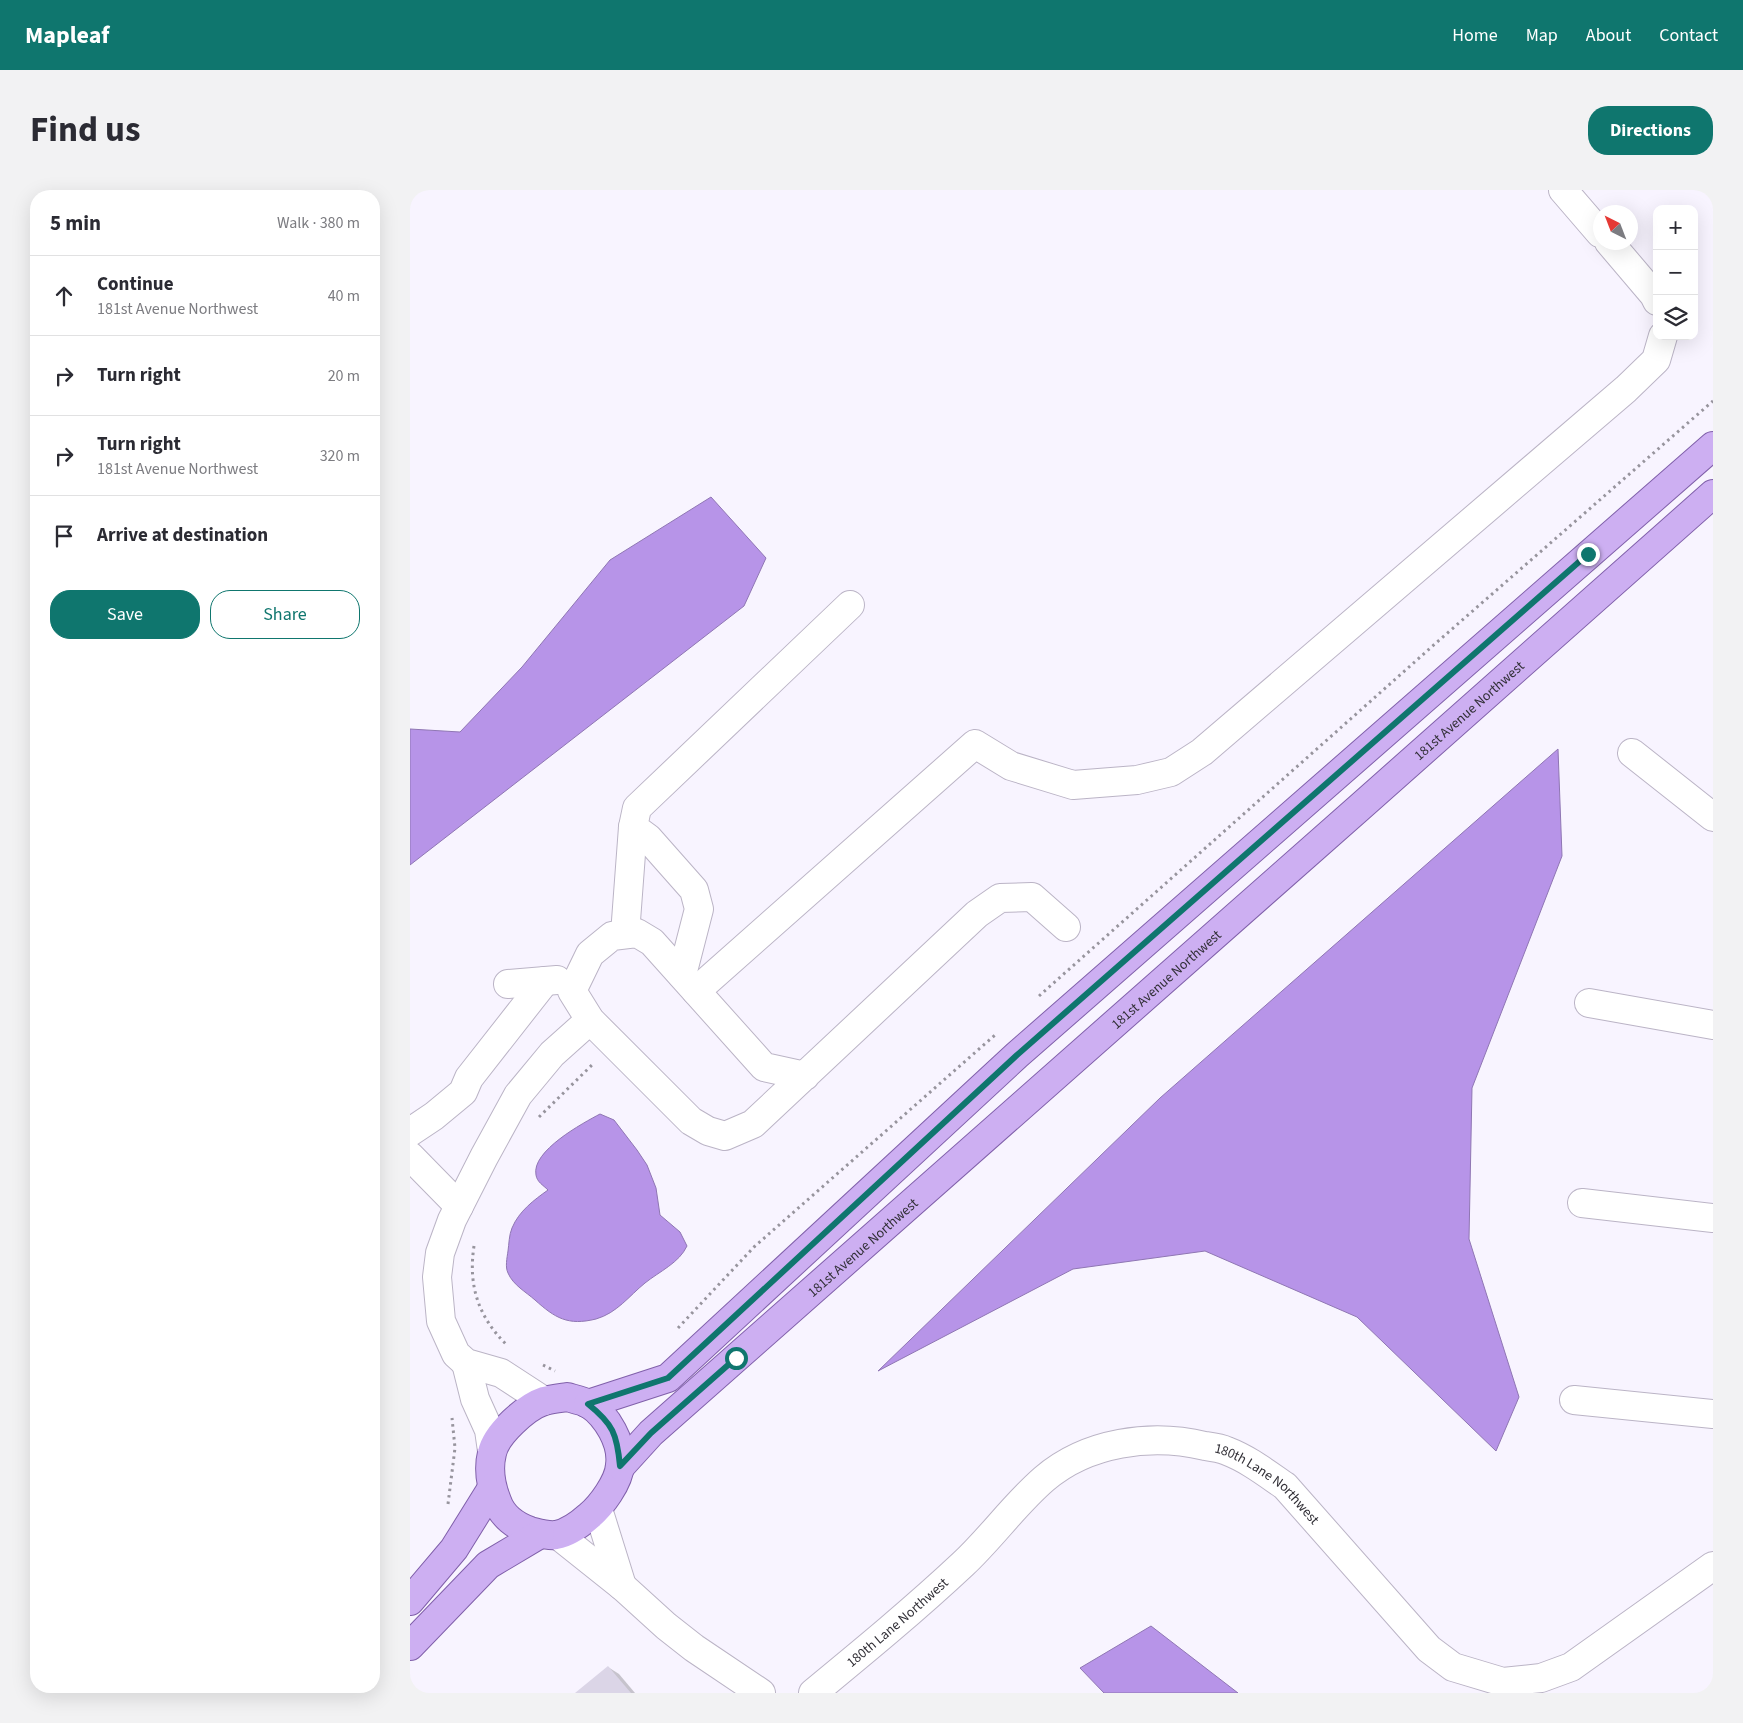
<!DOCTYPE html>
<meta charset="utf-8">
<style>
body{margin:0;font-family:"Source Sans 3",sans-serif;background:#f2f2f3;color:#2b2b33}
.controls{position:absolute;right:15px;top:15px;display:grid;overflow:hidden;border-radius:10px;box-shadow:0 5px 20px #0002}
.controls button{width:45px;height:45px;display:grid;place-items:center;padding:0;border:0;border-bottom:1px solid #e1e1e2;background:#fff;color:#2b2b33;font:25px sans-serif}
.compass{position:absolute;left:1183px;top:15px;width:45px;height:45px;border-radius:50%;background:#fff;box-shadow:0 5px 20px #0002;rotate:318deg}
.stop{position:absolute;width:15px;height:15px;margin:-11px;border:4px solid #0f766e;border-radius:50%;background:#fff}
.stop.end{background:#0f766e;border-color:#fff;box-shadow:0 1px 5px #0008}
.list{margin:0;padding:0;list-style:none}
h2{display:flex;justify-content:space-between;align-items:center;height:65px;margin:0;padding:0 20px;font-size:21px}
h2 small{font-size:16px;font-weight:400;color:#7c7c81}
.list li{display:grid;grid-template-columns:32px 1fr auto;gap:15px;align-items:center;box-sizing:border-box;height:80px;padding:0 20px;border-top:1px solid #e1e1e2}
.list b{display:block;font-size:19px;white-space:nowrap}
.list p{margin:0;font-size:16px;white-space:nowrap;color:#7c7c81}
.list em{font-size:16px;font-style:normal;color:#7c7c81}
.actions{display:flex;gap:10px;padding:15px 20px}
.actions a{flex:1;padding:11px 0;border:1px solid #0f766e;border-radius:20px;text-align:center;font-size:18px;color:#0f766e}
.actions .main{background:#0f766e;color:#fff}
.icon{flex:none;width:28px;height:28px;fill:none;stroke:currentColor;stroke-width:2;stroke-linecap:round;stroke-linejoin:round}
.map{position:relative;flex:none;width:1303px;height:1503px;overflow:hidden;border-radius:20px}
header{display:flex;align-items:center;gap:30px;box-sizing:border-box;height:70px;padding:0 25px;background:#0f766e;color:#fff}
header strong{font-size:24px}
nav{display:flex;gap:28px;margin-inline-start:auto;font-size:18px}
.intro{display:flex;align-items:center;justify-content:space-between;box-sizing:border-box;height:120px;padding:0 30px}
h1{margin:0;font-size:35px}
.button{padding:12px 22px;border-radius:20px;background:#0f766e;color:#fff;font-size:18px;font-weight:700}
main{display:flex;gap:30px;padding:0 30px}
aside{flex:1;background:#fff;border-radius:20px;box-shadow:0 5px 20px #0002}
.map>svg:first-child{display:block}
</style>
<header>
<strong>Mapleaf</strong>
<nav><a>Home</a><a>Map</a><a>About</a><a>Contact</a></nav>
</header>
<div class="intro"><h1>Find us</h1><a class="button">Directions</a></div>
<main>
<aside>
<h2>5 min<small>Walk · 380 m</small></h2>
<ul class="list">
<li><svg class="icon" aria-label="ahead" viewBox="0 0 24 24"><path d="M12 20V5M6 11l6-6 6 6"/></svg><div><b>Continue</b><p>181st Avenue Northwest</p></div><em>40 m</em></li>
<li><svg class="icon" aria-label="right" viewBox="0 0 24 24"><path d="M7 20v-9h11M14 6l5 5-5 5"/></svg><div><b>Turn right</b></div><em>20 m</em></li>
<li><svg class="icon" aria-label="right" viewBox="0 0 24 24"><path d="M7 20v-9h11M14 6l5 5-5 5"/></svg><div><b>Turn right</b><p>181st Avenue Northwest</p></div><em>320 m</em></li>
<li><svg class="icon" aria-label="arrive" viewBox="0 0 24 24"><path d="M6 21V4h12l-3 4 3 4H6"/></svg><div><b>Arrive at destination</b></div></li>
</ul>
<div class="actions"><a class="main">Save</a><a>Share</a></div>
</aside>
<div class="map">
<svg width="1303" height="1503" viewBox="0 0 1303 1503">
<rect width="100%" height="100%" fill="#f8f4ff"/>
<!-- water -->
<g fill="#b794e8" stroke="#8f76b3">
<polygon points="301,307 356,368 334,416 0,675 0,539 50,542 112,477 200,370"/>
<polygon points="1148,559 1152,666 1062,898 1059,1049 1109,1207 1086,1261 947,1127 795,1061 663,1079 468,1181 750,908"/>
<path d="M190 924 204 930 227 960 237 975 246 998 250 1025 270 1042 277 1056C269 1073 250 1081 235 1093 219 1106 207 1123 186 1129 158 1136 145 1128 125 1110 116 1102 103 1095 98 1083 95 1077 97 1068 98 1061 99 1054 99 1045 102 1038 109 1021 124 1010 138 1000 133 995 127 992 126 985 121 961 173 933 190 924Z"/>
<polygon points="741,1436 828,1503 694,1503 670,1478"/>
</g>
<!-- shadow -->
<polygon fill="#0003" points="198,1477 209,1484 225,1503 167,1503"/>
<!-- building -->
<polygon fill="#dbd5e7" points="198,1476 221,1503 165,1503"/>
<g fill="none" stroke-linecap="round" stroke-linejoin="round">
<!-- minor casing -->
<g stroke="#bbb4c6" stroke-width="30">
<g id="minor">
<polyline points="1153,0 1190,43"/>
<polyline points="1199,52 1244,105 1247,111"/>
<polyline points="1222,563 1303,627"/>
<polyline points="215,744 223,637"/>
<polyline points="272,785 289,719 284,700 238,648 223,637 227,618 440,415"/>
<polyline points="98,794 147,790"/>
<polyline points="286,801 565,554 601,576 663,595 727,590 761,582 792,562 1216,199 1246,170 1253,146"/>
<polyline points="1179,813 1303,835"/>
<polyline points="395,886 354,877 242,752 227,743 202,746 180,764 162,801 180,830 281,931 298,941 315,946 343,934 567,724 590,708 622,707 656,737"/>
<polyline points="0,942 24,926 53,902 59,888 135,791"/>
<polyline points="0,966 49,1016"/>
<polyline points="1172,1013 1303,1028"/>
<polyline points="56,1173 65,1209 79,1240 82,1261"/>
<polyline points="1164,1210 1303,1224"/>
<polyline points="134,1211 91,1183 56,1173 46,1164 31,1131 27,1087 30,1063 42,1030 74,967 108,905 142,864 180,830"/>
<polyline points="188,1319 212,1396"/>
<polyline points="148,1345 212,1396 256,1436 284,1458 351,1503"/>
<path id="s1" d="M403 1503C454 1461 505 1419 553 1374 581 1348 604 1315 634 1289 677 1252 741 1243 795 1256 802 1257 810 1258 817 1261 838 1269 856 1283 875 1296L1019 1459 1043 1477 1093 1492 1131 1488 1161 1477 1303 1376"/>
</g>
</g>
<!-- major casing -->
<g stroke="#8060aa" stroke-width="30">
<g id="major">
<path d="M157 1207C164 1209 173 1211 179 1214 197 1226 213 1253 210 1275 209 1292 191 1316 179 1326 170 1334 158 1343 146 1345 137 1346 128 1343 120 1341 106 1336 92 1326 87 1311 81 1296 78 1279 82 1263 86 1244 116 1217 134 1211 141 1209 150 1208 157 1207Z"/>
<polyline points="178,1214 258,1188 607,865 1303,256"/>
<path id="s2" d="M211 1276 241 1243C597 932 949 617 1303 304"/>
<polyline points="0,1411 44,1359 82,1298"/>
<polyline points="0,1456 78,1375 130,1344"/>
</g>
</g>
<!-- path -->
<g stroke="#97949d" stroke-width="3" stroke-dasharray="2.5 4" stroke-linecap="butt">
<polyline points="629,806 1026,453 1303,211"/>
<polyline points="129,927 184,873"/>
<path d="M64 1056C58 1095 68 1127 97 1155"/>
<polyline points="268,1138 344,1057 585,845"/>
<polyline points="133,1175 145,1181"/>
<polyline points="38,1314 45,1258 42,1228"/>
</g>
<!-- minor -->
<use href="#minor" stroke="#fff" stroke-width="28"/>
<!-- major -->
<use href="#major" stroke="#cdaff2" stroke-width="28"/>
</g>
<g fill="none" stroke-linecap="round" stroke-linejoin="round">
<!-- route -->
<path stroke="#0f766e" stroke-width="6" d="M326 1168 241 1243 210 1276C207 1244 203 1234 178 1214L258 1188 607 865 1178 364"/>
</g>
<g text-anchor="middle" stroke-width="5" stroke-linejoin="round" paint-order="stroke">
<!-- street labels -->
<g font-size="14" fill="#312f36" stroke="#f8f4ff">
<text dy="5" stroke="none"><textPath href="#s2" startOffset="1136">181st Avenue Northwest</textPath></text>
<text dy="5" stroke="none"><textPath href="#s2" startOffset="731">181st Avenue Northwest</textPath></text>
<text dy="5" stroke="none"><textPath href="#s2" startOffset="326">181st Avenue Northwest</textPath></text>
<text dy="5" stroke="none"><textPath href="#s1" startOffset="560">180th Lane Northwest</textPath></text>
<text dy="5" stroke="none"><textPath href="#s1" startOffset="110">180th Lane Northwest</textPath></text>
</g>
</g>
</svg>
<div class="controls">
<button>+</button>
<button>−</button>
<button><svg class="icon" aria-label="layers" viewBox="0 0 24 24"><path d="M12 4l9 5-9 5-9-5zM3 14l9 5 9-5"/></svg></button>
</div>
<svg class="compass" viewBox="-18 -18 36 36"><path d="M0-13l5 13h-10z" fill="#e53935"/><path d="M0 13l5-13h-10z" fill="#7c7c81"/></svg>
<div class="stop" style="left:326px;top:1168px"></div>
<div class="stop end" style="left:1178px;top:364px"></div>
</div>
</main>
